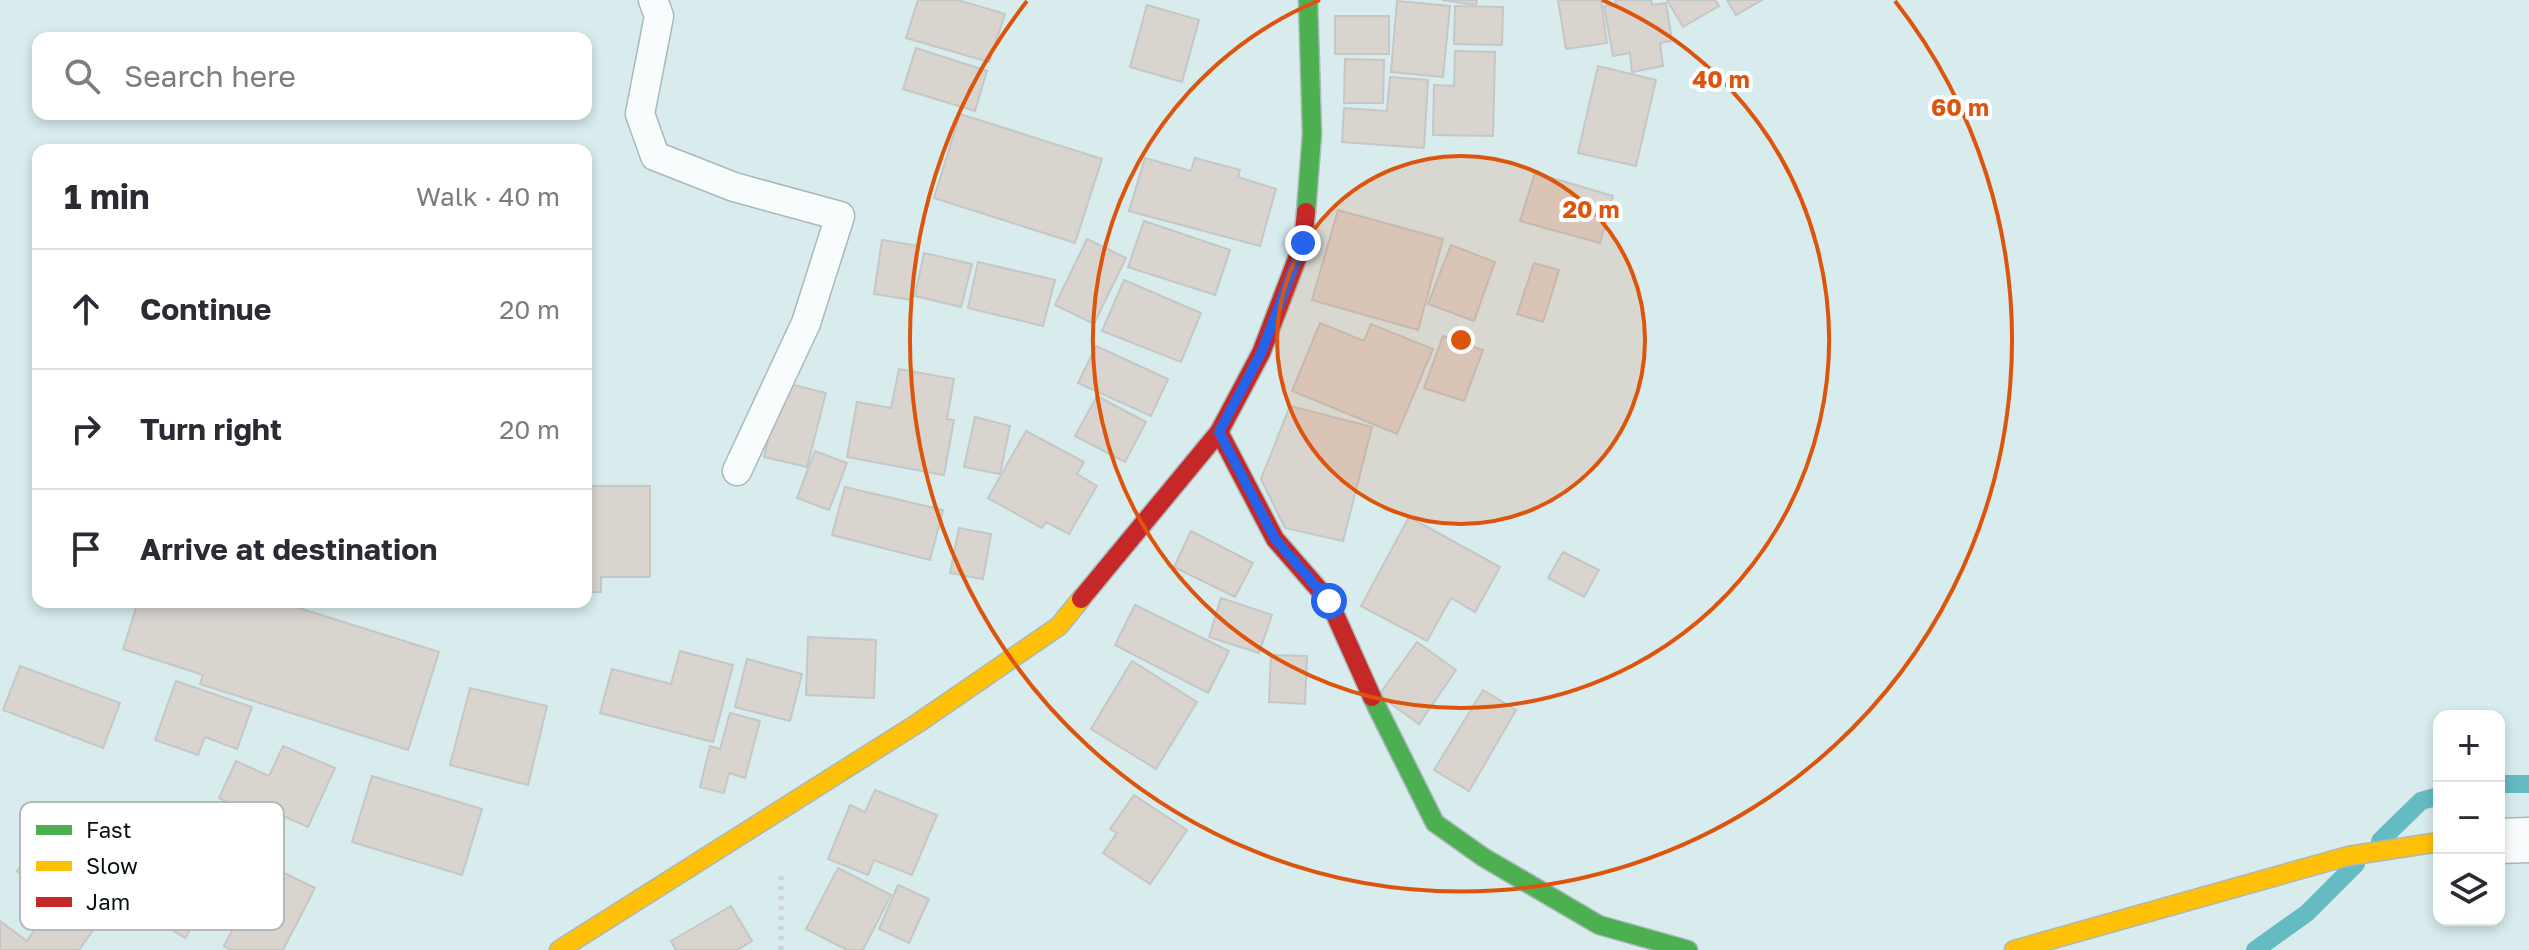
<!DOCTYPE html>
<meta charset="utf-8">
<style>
body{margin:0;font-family:"Golos Text",sans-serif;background:#f7f7f7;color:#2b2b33}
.controls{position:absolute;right:24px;bottom:24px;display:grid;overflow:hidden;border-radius:16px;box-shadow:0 4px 12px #0003}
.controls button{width:72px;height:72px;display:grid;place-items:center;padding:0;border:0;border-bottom:2px solid #e1e1e2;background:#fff;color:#2b2b33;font:40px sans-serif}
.stop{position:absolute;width:24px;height:24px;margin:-18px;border:6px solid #2563eb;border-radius:50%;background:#fff}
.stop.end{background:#2563eb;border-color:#fff;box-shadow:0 2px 8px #0008}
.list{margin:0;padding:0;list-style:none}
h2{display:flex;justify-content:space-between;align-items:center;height:104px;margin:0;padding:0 32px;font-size:34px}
h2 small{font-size:26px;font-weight:400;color:#7c7c81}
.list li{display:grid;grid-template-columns:52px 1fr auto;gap:24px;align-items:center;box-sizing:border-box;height:120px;padding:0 32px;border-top:2px solid #e1e1e2}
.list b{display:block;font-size:30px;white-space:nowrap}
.list em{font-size:26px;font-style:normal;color:#7c7c81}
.icon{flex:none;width:44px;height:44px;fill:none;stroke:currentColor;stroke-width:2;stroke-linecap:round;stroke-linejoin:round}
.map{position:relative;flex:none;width:2529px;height:950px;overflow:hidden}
.search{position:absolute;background:#fff;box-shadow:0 4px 12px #0003;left:32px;top:32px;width:560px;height:88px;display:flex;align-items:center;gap:20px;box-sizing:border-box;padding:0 28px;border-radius:16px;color:#7c7c81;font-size:30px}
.panel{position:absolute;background:#fff;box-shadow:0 4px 12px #0003;left:32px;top:144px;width:560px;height:464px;border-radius:16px}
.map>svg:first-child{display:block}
</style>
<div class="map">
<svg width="2529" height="950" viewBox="0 0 2529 950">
<rect width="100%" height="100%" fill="#d8ebed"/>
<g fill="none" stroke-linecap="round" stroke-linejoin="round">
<!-- stream -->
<g stroke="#64bbc1" stroke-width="18">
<polyline points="2499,784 2529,784"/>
<polyline points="2380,841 2421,801 2439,796"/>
<polyline points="2255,950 2307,913 2356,864"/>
</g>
</g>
<!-- building -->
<g fill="#dad4cf" stroke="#c4c7c6" stroke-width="2">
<polygon points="918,0 958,0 1005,14 989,62 906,38"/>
<polygon points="1442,0 1477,0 1476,5"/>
<polygon points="1558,0 1601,0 1607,43 1566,49"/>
<polygon points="1615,0 1651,0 1652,5 1666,3 1672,41 1660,43 1663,66 1632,72 1630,53 1613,56 1604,6 1616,4"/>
<polygon points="1667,0 1715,0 1719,6 1683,27"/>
<polygon points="1727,0 1762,0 1736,15"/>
<polygon points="1397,1 1450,6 1443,77 1391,72"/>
<polygon points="1147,5 1199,20 1182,82 1130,67"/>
<polygon points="1455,6 1503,7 1502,45 1454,44"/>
<rect x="1335" y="16" width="54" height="38"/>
<polygon points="916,48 987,71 975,111 903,89"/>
<polygon points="1455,51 1495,52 1493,136 1433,135 1434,85 1454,86"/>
<polygon points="1345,59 1384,60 1383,103 1344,103"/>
<polygon points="1598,66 1656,80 1636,166 1578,153"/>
<polygon points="1390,77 1428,80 1424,148 1342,142 1344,108 1387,111"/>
<polygon points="960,114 1102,159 1075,243 934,198"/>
<polygon points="1145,158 1191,171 1195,158 1240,170 1238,177 1276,189 1260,246 1129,211"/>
<polygon points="1535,173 1613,196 1600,243 1520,221"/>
<polygon points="1338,210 1443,239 1418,330 1312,300"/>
<polygon points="1144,221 1230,250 1215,295 1128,267"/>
<polygon points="1087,239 1126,258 1094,324 1055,305"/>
<polygon points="882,240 919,246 912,300 874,294"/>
<polygon points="1451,245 1495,262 1474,321 1428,304"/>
<polygon points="924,253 972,264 961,307 915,296"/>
<polygon points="978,262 1055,280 1043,326 968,308"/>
<polygon points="1534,263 1559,270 1543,322 1517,314"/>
<polygon points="1124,280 1201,313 1181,362 1102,331"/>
<polygon points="1320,323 1364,341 1371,324 1433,349 1397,434 1292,391"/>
<polygon points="1443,336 1483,350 1464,401 1424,388"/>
<polygon points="1096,346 1168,379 1151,416 1078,383"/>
<polygon points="899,369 954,379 947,419 954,420 944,475 847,457 857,402 891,408"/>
<polygon points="782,382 826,393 807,467 764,457"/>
<polygon points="1097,396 1146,422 1125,462 1075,436"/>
<polygon points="1290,406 1372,427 1343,541 1285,528 1261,479"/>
<polygon points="975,417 1010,426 1000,474 964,467"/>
<polygon points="1026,431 1084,462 1077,474 1097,486 1069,534 1046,522 1042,528 988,498"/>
<polygon points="815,451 847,463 829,510 797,498"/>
<polygon points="586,486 650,486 650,577 601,577 601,592 586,592"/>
<polygon points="845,487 943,510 930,560 832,535"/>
<polygon points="1409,517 1500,567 1475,612 1451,598 1427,641 1361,606"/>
<polygon points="959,528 991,534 983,579 950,573"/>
<polygon points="1191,531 1253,563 1235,597 1174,567"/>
<polygon points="1563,552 1599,570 1584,597 1548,578"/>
<polygon points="1221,598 1272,615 1259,653 1209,637"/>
<polygon points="138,602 280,602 439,652 408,750 200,684 203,675 123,649"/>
<polygon points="1135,605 1229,651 1208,693 1115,645"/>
<polygon points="808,637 876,640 874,698 806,695"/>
<polygon points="1417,642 1456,670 1419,724 1379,695"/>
<polygon points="680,651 733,665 713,742 600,713 612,669 671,684"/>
<polygon points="1271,655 1307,656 1305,704 1269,702"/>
<polygon points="747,659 802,674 790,721 735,707"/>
<polygon points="1132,661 1197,702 1156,769 1091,729"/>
<polygon points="20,666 120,703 103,748 3,710"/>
<polygon points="176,681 252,707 237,749 205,737 198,755 155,740"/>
<polygon points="470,688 547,706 528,785 450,765"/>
<polygon points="1483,690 1516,710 1469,791 1434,770"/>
<polygon points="730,713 760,721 745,778 729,773 724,793 700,787 710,746 720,749"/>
<polygon points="283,746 335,768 308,827 256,804 252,813 219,798 236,761 269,776"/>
<polygon points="372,776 482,809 462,875 352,842"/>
<polygon points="875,790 937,815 912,875 874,860 868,875 828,859 850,805 865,812"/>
<polygon points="1134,795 1187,830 1150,884 1103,853 1117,833 1110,829"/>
<polygon points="40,839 65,859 42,889 17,871"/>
<polygon points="196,842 253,877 232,910 211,897 185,938 148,915"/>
<polygon points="266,864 315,888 283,950 231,950 224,946"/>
<polygon points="838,868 891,895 863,950 847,950 806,929"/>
<polygon points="898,885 929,899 909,943 879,929"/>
<polygon points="57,898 96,926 79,950 0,950 0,921 27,941"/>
<polygon points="731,906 752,941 737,950 676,950 671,941"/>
</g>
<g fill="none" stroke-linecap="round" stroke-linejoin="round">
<!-- lane casing -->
<g stroke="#a9b8b9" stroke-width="31">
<polyline id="lane" points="653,0 659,16 640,114 655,156 734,187 840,216 806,323 737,471"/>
</g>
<!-- street casing -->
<g stroke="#a9b8b9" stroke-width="47">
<polyline id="street" points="2499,841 2529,840"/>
</g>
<!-- fast casing -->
<g stroke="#a9b8b9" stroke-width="21">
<g id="fast">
<polyline points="1306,212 1312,134 1308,0"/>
<polyline points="1372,697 1435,823 1483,857 1599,925 1688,950"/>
</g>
</g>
<!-- slow casing -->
<g stroke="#a9b8b9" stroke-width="21">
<g id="slow">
<polyline points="559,950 918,723 1059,626 1081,599"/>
<polyline points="2014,950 2348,856 2439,842"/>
</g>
</g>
<!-- jam casing -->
<g stroke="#a9b8b9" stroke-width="21">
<g id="jam">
<polyline points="1219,432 1275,539 1329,601 1372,697"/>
<polyline points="1081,599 1219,432 1261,353 1303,243 1306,212"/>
</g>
</g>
<!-- path -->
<polyline stroke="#ccd2d3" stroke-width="5" stroke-dasharray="4 6" stroke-linecap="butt" points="781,950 781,875"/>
<!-- lane -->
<use href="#lane" stroke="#f9fcfc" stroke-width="28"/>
<!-- street -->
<use href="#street" stroke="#f9fcfc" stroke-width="44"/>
<!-- fast -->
<use href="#fast" stroke="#4caf50" stroke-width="18"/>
<!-- slow -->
<use href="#slow" stroke="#ffc107" stroke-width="18"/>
<!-- jam -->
<use href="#jam" stroke="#c62828" stroke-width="18"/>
</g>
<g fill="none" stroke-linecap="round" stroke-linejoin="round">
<!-- route -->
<polyline stroke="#2563eb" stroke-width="10" points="1303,243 1261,353 1219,432 1275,539 1329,601"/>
</g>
<!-- distance rings -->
<circle cx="1461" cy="340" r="184" fill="#dd550c" fill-opacity=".12"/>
<g fill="none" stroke="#dd550c" stroke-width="4">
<circle cx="1461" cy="340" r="184"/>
<path d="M1602 0A368 368 0 1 1 1320 0"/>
<path d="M1895 1A551 551 0 1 1 1027 1"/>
</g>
<!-- legend -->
<rect x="20" y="802" width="264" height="128" rx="12" fill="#fff" stroke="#b4b8b8" stroke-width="2"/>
<rect x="36" y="825" width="36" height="10" fill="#4caf50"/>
<rect x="36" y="861" width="36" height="10" fill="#ffc107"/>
<rect x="36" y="897" width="36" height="10" fill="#c62828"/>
<g font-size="22" fill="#051112">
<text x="86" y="838">Fast</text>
<text x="86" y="874">Slow</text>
<text x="86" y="910">Jam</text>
</g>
<circle cx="1461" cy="340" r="12" fill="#dd550c" stroke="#fff" stroke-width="4"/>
<g font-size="24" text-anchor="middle" font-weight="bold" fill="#dd550c" stroke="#fff" stroke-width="8" stroke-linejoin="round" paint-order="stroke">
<text x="1721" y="88">40 m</text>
<text x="1960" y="116">60 m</text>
<text x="1591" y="218">20 m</text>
</g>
</svg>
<div class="controls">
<button>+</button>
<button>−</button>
<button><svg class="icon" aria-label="layers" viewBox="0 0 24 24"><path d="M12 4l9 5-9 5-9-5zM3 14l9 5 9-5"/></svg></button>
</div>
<div class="stop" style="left:1329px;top:601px"></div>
<div class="stop end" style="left:1303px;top:243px"></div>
<div class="search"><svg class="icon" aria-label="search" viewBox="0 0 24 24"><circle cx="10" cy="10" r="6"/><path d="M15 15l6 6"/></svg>Search here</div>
<section class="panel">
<h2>1 min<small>Walk · 40 m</small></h2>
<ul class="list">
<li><svg class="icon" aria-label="ahead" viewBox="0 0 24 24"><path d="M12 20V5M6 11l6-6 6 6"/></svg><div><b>Continue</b></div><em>20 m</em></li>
<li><svg class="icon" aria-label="right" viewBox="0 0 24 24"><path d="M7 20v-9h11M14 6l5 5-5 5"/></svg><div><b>Turn right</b></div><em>20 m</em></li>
<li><svg class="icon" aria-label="arrive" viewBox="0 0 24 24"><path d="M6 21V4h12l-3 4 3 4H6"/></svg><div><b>Arrive at destination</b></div></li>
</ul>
</section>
</div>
